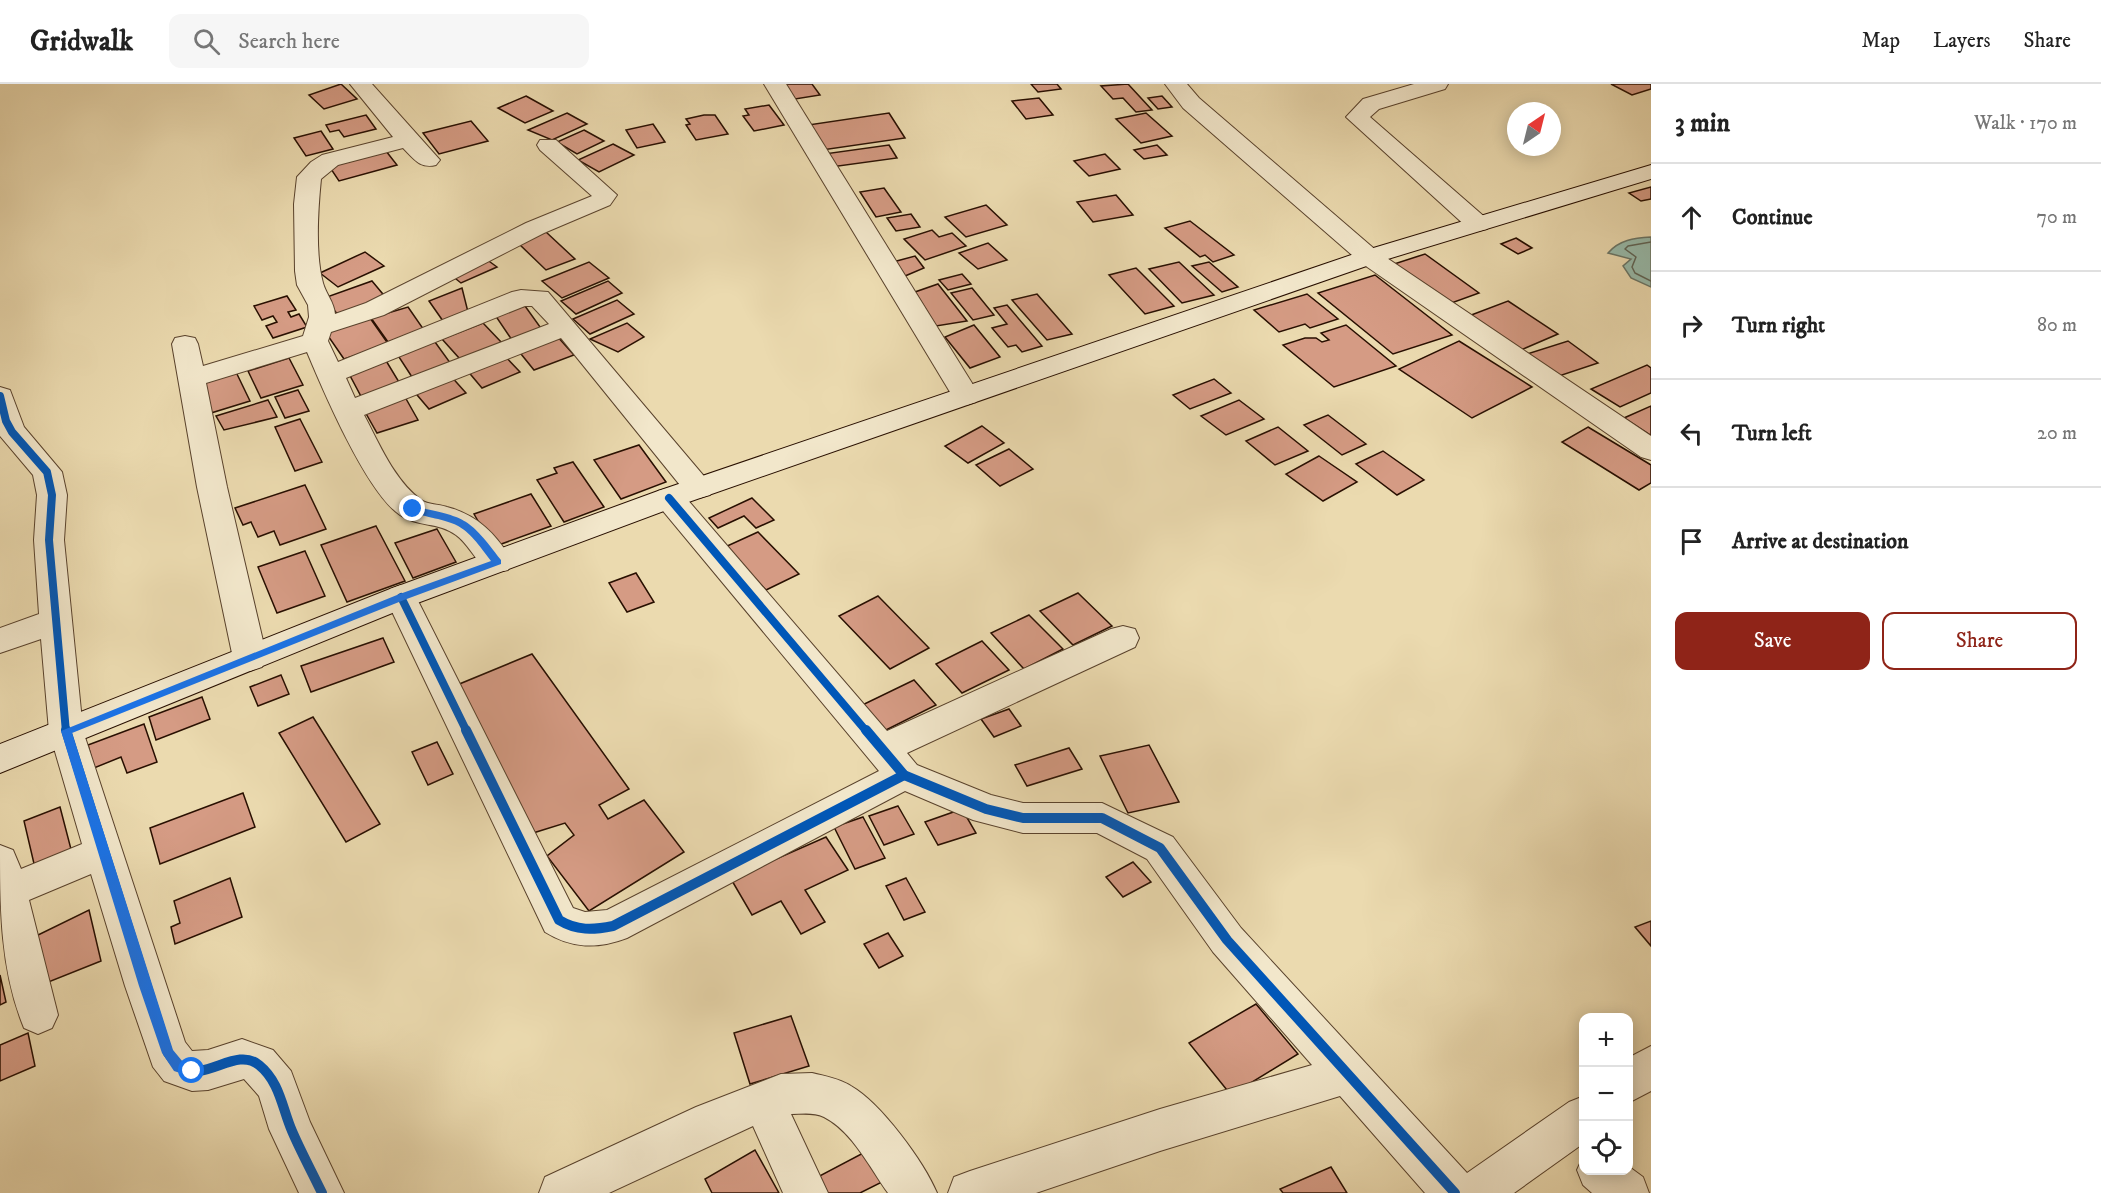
<!DOCTYPE html>
<meta charset="utf-8">
<style>
body{margin:0;font-family:"IM FELL DW Pica",serif;background:#f6f6f6;color:#222}
.controls{position:absolute;right:18px;bottom:18px;display:grid;overflow:hidden;border-radius:12px;box-shadow:0 3px 15px #0003}
.controls button{width:54px;height:54px;display:grid;place-items:center;padding:0;border:0;border-bottom:2px solid #e0e0e0;background:#fff;color:#222;font:30px sans-serif}
.compass{position:absolute;left:1507px;top:18px;width:54px;height:54px;border-radius:50%;background:#fff;box-shadow:0 3px 15px #0003;rotate:35deg}
.stop{position:absolute;width:18px;height:18px;margin:-14px;border:4px solid #1a73e8;border-radius:50%;background:#fff}
.stop.end{background:#1a73e8;border-color:#fff;box-shadow:0 2px 6px #0008}
.list{margin:0;padding:0;list-style:none}
h2{display:flex;justify-content:space-between;align-items:center;height:78px;margin:0;padding:0 24px;font-size:26px}
h2 small{font-size:20px;font-weight:400;color:#767676}
.list li{display:grid;grid-template-columns:39px 1fr auto;gap:18px;align-items:center;box-sizing:border-box;height:108px;padding:0 24px;border-top:2px solid #e0e0e0}
.list b{display:block;font-size:22px;white-space:nowrap}
.list em{font-size:20px;font-style:normal;color:#767676}
.actions{display:flex;gap:12px;padding:18px 24px}
.actions a{flex:1;padding:14px 0;border:2px solid #8f2418;border-radius:12px;text-align:center;font-size:21px;color:#8f2418}
.actions .main{background:#8f2418;color:#fff}
.icon{flex:none;width:33px;height:33px;fill:none;stroke:currentColor;stroke-width:2;stroke-linecap:round;stroke-linejoin:round}
.map{position:relative;flex:none;width:1651px;height:1109px;overflow:hidden}
header{display:flex;align-items:center;gap:36px;box-sizing:border-box;height:84px;padding:0 30px;background:#fff;border-bottom:2px solid #e0e0e0}
header strong{font-size:28px}
nav{display:flex;gap:33px;margin-inline-start:auto;font-size:21px}
.search{width:420px;height:54px;background:#f6f6f6;display:flex;align-items:center;gap:15px;box-sizing:border-box;padding:0 21px;border-radius:12px;color:#767676;font-size:22px}
main{display:flex}
aside{flex:1;background:#fff}
.map>svg:first-child{display:block}
</style>
<header>
<strong>Gridwalk</strong>
<div class="search"><svg class="icon" aria-label="search" viewBox="0 0 24 24"><circle cx="10" cy="10" r="6"/><path d="M15 15l6 6"/></svg>Search here</div>
<nav><a>Map</a><a>Layers</a><a>Share</a></nav>
</header>
<main>
<div class="map">
<svg width="1651" height="1109" viewBox="0 0 1651 1109">
<rect width="100%" height="100%" fill="#ebdaaf"/>
<filter id="stains"><feTurbulence type="fractalNoise" baseFrequency=".00333" numOctaves="4"/><feColorMatrix values="0 0 0 0 .2 0 0 0 0 .09 0 0 0 0 .02 0 0 0 .5 -.17"/></filter>
<radialGradient id="worn" r=".72"><stop offset=".6" stop-color="#630" stop-opacity="0"/><stop offset="1" stop-color="#630" stop-opacity=".3"/></radialGradient>
<!-- water -->
<path fill="#98bbab" stroke="#6b7667" stroke-width="1.5" d="M1651 153V203L1631 194 1623 182 1631 175 1608 169C1619 156 1634 154 1651 153Z"/>
<g fill="none" stroke-linecap="round" stroke-linejoin="round">
<!-- shore -->
<polyline stroke="#606556" stroke-width="1.5" points="1651,158 1628,162 1625,165 1636,173 1632,183 1635,189 1651,197"/>
</g>
<!-- building -->
<g fill="#d59b84" stroke="#280f01" stroke-width="1.5">
<polygon points="341,0 357,15 324,25 309,11"/>
<polygon points="785,0 812,0 820,11 795,15"/>
<polygon points="1031,0 1057,0 1061,5 1038,8"/>
<polygon points="1128,0 1152,26 1136,28 1123,14 1113,15 1101,2"/>
<polygon points="1611,0 1651,0 1651,5 1632,11"/>
<polygon points="526,12 553,27 525,39 498,24"/>
<polygon points="1162,12 1172,23 1158,25 1148,14"/>
<polygon points="1039,14 1053,31 1026,35 1012,17"/>
<polygon points="769,21 784,41 754,47 743,32 749,31 745,25"/>
<polygon points="567,29 587,40 552,56 528,46"/>
<polygon points="889,29 905,54 822,66 808,41"/>
<polygon points="1146,29 1172,52 1141,59 1116,35"/>
<polygon points="366,31 376,45 344,53 339,46 330,48 326,41"/>
<polygon points="704,31 715,31 728,50 696,56 686,41 690,40 686,35"/>
<polygon points="471,37 488,57 439,70 423,49"/>
<polygon points="653,40 665,58 637,64 626,46"/>
<polygon points="584,46 604,57 577,70 557,58"/>
<polygon points="321,47 333,65 306,72 294,54"/>
<polygon points="613,60 634,71 599,88 578,76"/>
<polygon points="889,61 897,74 831,83 824,70"/>
<polygon points="1157,61 1167,71 1144,75 1134,66"/>
<polygon points="386,67 397,81 339,97 329,82"/>
<polygon points="1105,70 1120,85 1089,92 1074,77"/>
<polygon points="1651,103 1651,115 1641,117 1629,109"/>
<polygon points="884,104 901,128 876,133 860,108"/>
<polygon points="1116,111 1133,131 1093,138 1077,118"/>
<polygon points="986,121 1007,141 966,153 945,133"/>
<polygon points="911,130 920,143 896,147 887,134"/>
<polygon points="1190,137 1234,171 1213,178 1205,171 1200,173 1165,144"/>
<polygon points="932,146 939,153 952,149 966,162 925,176 904,155"/>
<polygon points="546,148 575,175 546,186 517,158"/>
<polygon points="1516,154 1532,164 1518,170 1501,160"/>
<polygon points="988,159 1007,176 978,185 959,169"/>
<polygon points="365,168 384,182 338,203 320,189"/>
<polygon points="1425,170 1479,209 1446,221 1391,181"/>
<polygon points="915,172 924,184 905,192 893,178"/>
<polygon points="486,175 497,183 461,199 451,191"/>
<polygon points="589,178 609,194 562,214 542,197"/>
<polygon points="1179,178 1214,211 1182,219 1149,185"/>
<polygon points="1209,178 1238,203 1222,208 1192,182"/>
<polygon points="1136,184 1174,222 1145,230 1109,191"/>
<polygon points="962,190 971,200 948,206 939,196"/>
<polygon points="1375,191 1452,251 1393,270 1318,209"/>
<polygon points="372,197 387,215 339,232 324,214"/>
<polygon points="608,197 622,209 576,230 561,217"/>
<polygon points="938,200 967,237 936,242 915,208"/>
<polygon points="462,204 468,228 443,237 429,217"/>
<polygon points="972,204 994,231 973,236 951,209"/>
<polygon points="1037,210 1072,250 1047,256 1012,216"/>
<polygon points="1307,210 1338,235 1310,244 1305,240 1279,248 1254,226"/>
<polygon points="287,212 296,226 288,228 291,233 299,230 307,243 273,254 266,242 277,238 273,232 262,236 254,222"/>
<polygon points="617,216 634,230 590,250 573,235"/>
<polygon points="1508,217 1558,250 1516,268 1466,233"/>
<polygon points="1007,221 1042,262 1022,268 1016,261 1008,263 992,244 1007,240 994,224"/>
<polygon points="525,222 543,247 512,256 495,231"/>
<polygon points="408,223 424,246 388,258 371,234"/>
<polygon points="370,234 389,261 344,275 326,249"/>
<polygon points="483,239 502,259 460,275 442,255"/>
<polygon points="627,239 644,253 618,268 590,255"/>
<polygon points="974,241 1000,273 970,284 945,253"/>
<polygon points="1346,241 1396,282 1334,303 1283,261 1305,254 1316,254 1322,258 1329,256 1321,249"/>
<polygon points="556,251 574,271 534,286 517,265"/>
<polygon points="1459,257 1532,303 1472,334 1399,285"/>
<polygon points="1568,257 1598,279 1556,293 1527,270"/>
<polygon points="435,258 451,280 412,293 397,270"/>
<polygon points="503,270 520,288 482,304 466,285"/>
<polygon points="289,274 303,301 261,314 248,287"/>
<polygon points="385,275 402,303 363,316 347,286"/>
<polygon points="1647,281 1651,284 1651,309 1620,323 1591,305"/>
<polygon points="236,288 250,317 211,329 198,299"/>
<polygon points="449,290 466,309 429,325 412,305"/>
<polygon points="1214,295 1231,309 1190,325 1173,311"/>
<polygon points="298,306 309,327 285,334 275,313"/>
<polygon points="405,313 418,336 377,349 364,326"/>
<polygon points="268,316 277,333 224,346 216,332"/>
<polygon points="1239,316 1264,335 1226,351 1201,332"/>
<polygon points="1651,322 1651,351 1650,351 1624,334"/>
<polygon points="1328,331 1366,360 1342,371 1304,341"/>
<polygon points="300,335 322,378 295,387 275,343"/>
<polygon points="982,342 1004,359 968,379 945,362"/>
<polygon points="1278,343 1308,367 1275,381 1246,357"/>
<polygon points="1588,343 1651,381 1651,399 1639,406 1562,358"/>
<polygon points="639,361 666,398 621,415 594,376"/>
<polygon points="1009,365 1033,385 1000,402 976,381"/>
<polygon points="1383,367 1424,396 1397,411 1356,380"/>
<polygon points="1319,372 1357,398 1323,417 1286,390"/>
<polygon points="573,378 604,423 564,438 537,396 557,389 554,384"/>
<polygon points="305,401 326,445 280,461 274,447 258,453 251,438 243,441 235,424"/>
<polygon points="531,410 551,442 493,463 474,430"/>
<polygon points="752,414 774,436 756,444 744,432 718,444 709,434"/>
<polygon points="376,442 405,497 347,518 321,461"/>
<polygon points="437,445 456,478 413,494 395,459"/>
<polygon points="758,448 799,490 766,506 725,463"/>
<polygon points="305,467 325,512 277,529 258,483"/>
<polygon points="636,489 654,518 627,528 609,499"/>
<polygon points="1078,509 1112,542 1073,561 1040,527"/>
<polygon points="878,512 929,564 890,585 839,532"/>
<polygon points="1029,531 1063,565 1024,585 991,549"/>
<polygon points="383,554 394,578 311,608 301,582"/>
<polygon points="982,557 1009,586 962,609 936,580"/>
<polygon points="532,570 629,705 599,721 608,735 644,716 684,768 589,827 547,772 574,751 565,739 533,749 457,601"/>
<polygon points="281,591 289,610 258,622 250,603"/>
<polygon points="914,596 936,621 876,651 854,625"/>
<polygon points="202,613 210,635 156,656 149,633"/>
<polygon points="1009,625 1021,642 994,653 981,635"/>
<polygon points="313,633 380,740 346,758 279,649"/>
<polygon points="144,640 157,678 127,689 121,673 94,684 88,661"/>
<polygon points="437,658 453,690 428,701 412,668"/>
<polygon points="1149,661 1179,718 1128,729 1100,672"/>
<polygon points="1069,664 1082,685 1027,702 1015,681"/>
<polygon points="243,709 255,743 160,780 150,744"/>
<polygon points="898,722 914,750 884,761 869,732"/>
<polygon points="60,723 72,769 35,784 24,737"/>
<polygon points="962,725 976,749 938,761 925,738"/>
<polygon points="863,733 885,774 855,785 834,743"/>
<polygon points="826,753 848,786 805,806 825,838 801,850 781,817 752,831 731,795"/>
<polygon points="1133,778 1151,798 1123,813 1106,793"/>
<polygon points="230,794 242,833 175,860 171,843 180,839 174,817"/>
<polygon points="906,794 925,828 904,836 886,802"/>
<polygon points="89,826 101,877 41,901 36,852"/>
<polygon points="1651,837 1651,862 1635,843"/>
<polygon points="888,849 903,872 879,884 864,860"/>
<polygon points="0,891 6,918 0,921"/>
<polygon points="1256,920 1298,970 1231,1011 1189,959"/>
<polygon points="791,932 809,982 750,1000 734,949"/>
<polygon points="28,949 35,982 0,997 0,961"/>
<polygon points="755,1066 779,1109 712,1109 705,1095"/>
<polygon points="867,1067 884,1097 860,1109 816,1109 810,1097"/>
<polygon points="1331,1083 1347,1109 1283,1109 1280,1105"/>
</g>
<g fill="none" stroke-linecap="round" stroke-linejoin="round">
<!-- street casing -->
<g stroke="#59422c" stroke-width="2">
<g id="street">
<path d="M350 0H372L440 76 436 81C420 85 414 75 403 64L338 81 321 95C318 125 315 170 323 199 326 210 334 218 335 230L366 219 526 139 592 112 540 66 537 61 540 56H556L617 111 610 121 544 149 384 231 331 248 328 257 338 278 512 208 521 206 548 208 714 404 710 411 699 414 688 411 561 254 364 331C379 359 394 396 421 416 428 421 439 420 447 423 478 431 497 451 513 478L508 486C479 494 476 466 456 451 439 438 417 443 400 431 366 408 323 306 307 268L206 299 227 403 267 574 262 583 250 587 238 583 233 574 197 403 172 260 175 254 185 252 195 254 198 260 203 282 303 252 309 233 308 221 297 201 295 187 294 120 297 93 311 78 322 71 393 53ZM525 222H532L549 240 355 314 346 294Z"/>
<polygon points="764,0 786,0 980,312 976,318 966,321 956,318"/>
<polygon points="1165,0 1187,0 1199,14 1378,168 1651,352 1651,376 1641,373 1360,178 1183,24"/>
<polygon points="1414,0 1448,0 1445,5 1379,25 1370,33 1487,135 1490,140 1487,145 1478,147 1469,145 1346,33 1363,15"/>
<path d="M0 303 10 306 24 343 62 388 67 411 64 456 83 647 185 958 192 967 208 966 242 955 273 966 291 987 310 1038 344 1109H299L269 1045 259 1012 244 995 208 1006 192 1007 164 997 153 983 125 902 91 790 29 816 58 931 52 944 38 950 24 944C0 886 0 823 0 761L13 766 21 785 82 760 49 647 41 555 0 569V544L39 530 34 456 37 411 33 391 0 352Z"/>
<path d="M669 404 680 407 887 647 1111 545 1123 542 1135 545 1139 554 1135 563 907 669 917 681 991 711 1023 719H1102L1173 753 1241 844 1467 1089 1569 1018 1584 1012V1059L1514 1109H1425L1340 1012 1160 1067 1036 1109H948L954 1093 970 1087 1160 1025 1312 981 1213 868 1147 775 1097 749H1023L973 736 905 707 627 854C598 865 572 865 545 848L385 513 390 505 401 501 412 505 573 824 585 828 607 826 879 687 658 421 654 414 658 407Z"/>
<polygon points="1651,962 1651,1007 1628,1019 1628,974"/>
<path d="M812 989C825 992 840 995 851 1002 881 1019 924 1078 937 1109H888C870 1084 852 1047 824 1033 814 1028 802 1030 791 1030L828 1109H783L753 1042 609 1109H539L545 1093 696 1023 763 997 781 990Z"/>
<polygon points="1584,1071 1584,1086 1628,1086 1628,1082 1643,1093 1649,1109 1592,1109 1583,1101 1577,1086"/>
</g>
</g>
<!-- secondary casing -->
<g stroke="#280f01" stroke-width="2">
<polygon id="secondary" points="1651,81 1651,95 1378,178 680,421 412,521 0,689 0,660 390,505 658,407 1360,168"/>
</g>
<!-- street -->
<use href="#street" fill="#f2e7cb" fill-rule="evenodd"/>
<!-- secondary -->
<use href="#secondary" fill="#f2e7cb" fill-rule="evenodd"/>
<!-- cycleway-far1 casing -->
<g stroke="#f2e7cb" stroke-width="12">
<g id="cycleway-far1">
<polyline points="0,312 6,337 12,348 47,388 52,411 49,456 66,648"/>
<polyline points="669,414 867,648"/>
<polyline points="401,513 467,648"/>
</g>
</g>
<!-- cycleway casing -->
<g stroke="#f2e7cb" stroke-width="14">
<g id="cycleway">
<path d="M66 646 168 969C171 973 175 980 180 983 205 999 236 962 259 981 280 998 282 1024 292 1047 301 1068 312 1088 322 1109"/>
<path d="M466 646 559 836C577 847 593 846 613 842L904 691"/>
<polyline points="866,646 904,691 986,725 1023,734 1102,734 1160,764 1227,856 1455,1109"/>
</g>
</g>
<!-- cycleway-far1 -->
<use href="#cycleway-far1" stroke="#0057b8" stroke-width="8"/>
<!-- cycleway -->
<use href="#cycleway" stroke="#0057b8" stroke-width="10"/>
</g>
<!-- route -->
<path fill="#1a73e8" d="M413 422C465 434 467 431 501 476V480L404 516 72 649 173 966 183 978 196 983 198 987 192 993 174 987 162 969 139 902 61 647 397 511 491 477C460 434 458 441 409 428L408 425Z"/>
<rect width="100%" height="100%" filter="url(#stains)"/>
<rect width="100%" height="100%" fill="url(#worn)"/>
</svg>
<div class="controls">
<button>+</button>
<button>−</button>
<button><svg class="icon" aria-label="locate" viewBox="0 0 24 24"><circle cx="12" cy="12" r="6"/><path d="M12 2v4M12 18v4M2 12h4M18 12h4"/></svg></button>
</div>
<svg class="compass" viewBox="-18 -18 36 36"><path d="M0-13l5 13h-10z" fill="#e53935"/><path d="M0 13l5-13h-10z" fill="#767676"/></svg>
<div class="stop" style="left:192px;top:987px"></div>
<div class="stop end" style="left:413px;top:425px"></div>
</div>
<aside>
<h2>3 min<small>Walk · 170 m</small></h2>
<ul class="list">
<li><svg class="icon" aria-label="ahead" viewBox="0 0 24 24"><path d="M12 20V5M6 11l6-6 6 6"/></svg><div><b>Continue</b></div><em>70 m</em></li>
<li><svg class="icon" aria-label="right" viewBox="0 0 24 24"><path d="M7 20v-9h11M14 6l5 5-5 5"/></svg><div><b>Turn right</b></div><em>80 m</em></li>
<li><svg class="icon" aria-label="left" viewBox="0 0 24 24"><path d="M17 20v-9H6M10 6l-5 5 5 5"/></svg><div><b>Turn left</b></div><em>20 m</em></li>
<li><svg class="icon" aria-label="arrive" viewBox="0 0 24 24"><path d="M6 21V4h12l-3 4 3 4H6"/></svg><div><b>Arrive at destination</b></div></li>
</ul>
<div class="actions"><a class="main">Save</a><a>Share</a></div>
</aside>
</main>
